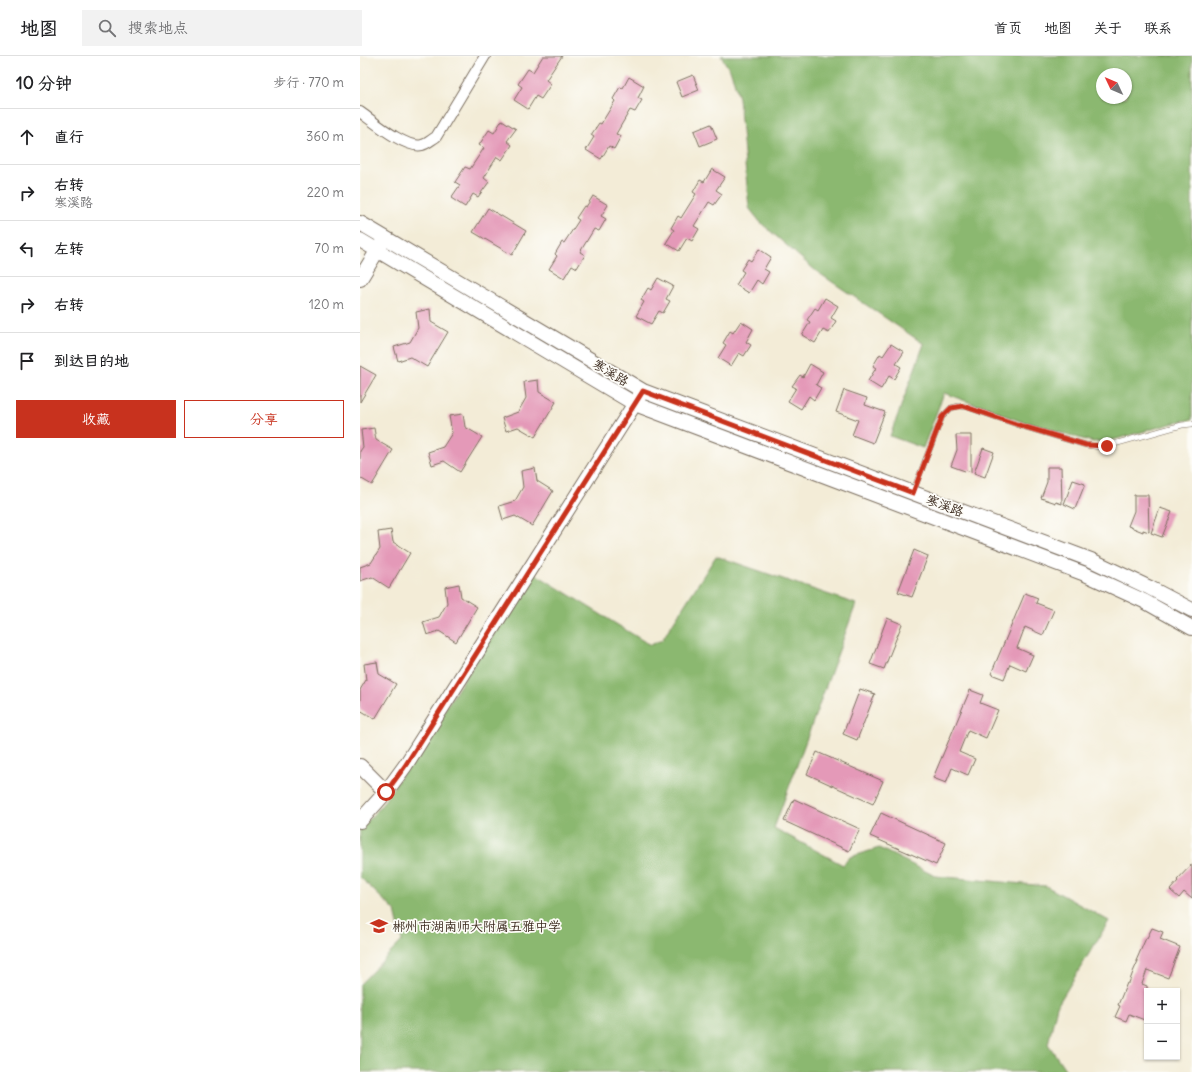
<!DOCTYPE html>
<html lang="zh">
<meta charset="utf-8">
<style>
body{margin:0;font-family:Delius,"LXGW WenKai TC",sans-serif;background:#f2f2f2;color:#202124}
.controls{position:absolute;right:12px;bottom:12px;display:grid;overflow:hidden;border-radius:0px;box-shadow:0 1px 3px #0004}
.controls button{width:36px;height:36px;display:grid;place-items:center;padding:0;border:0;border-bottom:1px solid #e0e0e0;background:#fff;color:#202124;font:20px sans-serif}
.compass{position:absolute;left:736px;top:12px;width:36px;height:36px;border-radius:50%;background:#fff;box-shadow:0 1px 3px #0004;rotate:314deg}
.stop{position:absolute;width:12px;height:12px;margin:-9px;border:3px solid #c8321e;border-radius:50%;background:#fff}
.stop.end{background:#c8321e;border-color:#fff;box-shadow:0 1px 4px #0008}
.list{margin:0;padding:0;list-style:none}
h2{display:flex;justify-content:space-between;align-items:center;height:52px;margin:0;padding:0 16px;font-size:17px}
h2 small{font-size:13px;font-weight:400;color:#757577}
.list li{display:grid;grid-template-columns:26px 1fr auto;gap:12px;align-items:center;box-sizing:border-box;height:56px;padding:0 16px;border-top:1px solid #e0e0e0}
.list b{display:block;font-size:15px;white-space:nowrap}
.list p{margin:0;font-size:13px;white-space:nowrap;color:#757577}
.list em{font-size:13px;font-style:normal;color:#757577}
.actions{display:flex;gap:8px;padding:12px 16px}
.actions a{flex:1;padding:9px 0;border:1px solid #c8321e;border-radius:0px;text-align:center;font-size:14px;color:#c8321e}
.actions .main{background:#c8321e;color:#fff}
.icon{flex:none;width:22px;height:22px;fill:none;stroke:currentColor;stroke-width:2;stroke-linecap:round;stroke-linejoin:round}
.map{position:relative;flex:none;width:832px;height:1016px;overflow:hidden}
header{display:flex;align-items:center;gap:24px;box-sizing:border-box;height:56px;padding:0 20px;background:#fff;border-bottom:1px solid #e0e0e0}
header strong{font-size:19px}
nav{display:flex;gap:22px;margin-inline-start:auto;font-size:14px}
.search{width:280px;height:36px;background:#f2f2f2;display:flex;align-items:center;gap:10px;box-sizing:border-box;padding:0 14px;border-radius:0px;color:#757577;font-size:15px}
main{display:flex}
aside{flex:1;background:#fff}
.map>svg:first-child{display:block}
</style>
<header>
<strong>地图</strong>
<div class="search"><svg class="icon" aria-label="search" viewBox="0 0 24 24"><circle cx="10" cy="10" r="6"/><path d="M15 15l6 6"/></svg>搜索地点</div>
<nav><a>首页</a><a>地图</a><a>关于</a><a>联系</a></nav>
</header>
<main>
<aside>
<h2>10 分钟<small>步行 · 770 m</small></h2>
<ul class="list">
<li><svg class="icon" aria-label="ahead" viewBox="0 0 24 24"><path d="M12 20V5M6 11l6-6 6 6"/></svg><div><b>直行</b></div><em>360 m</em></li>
<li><svg class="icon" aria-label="right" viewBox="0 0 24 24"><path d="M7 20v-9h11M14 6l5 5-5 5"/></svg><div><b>右转</b><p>寒溪路</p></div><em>220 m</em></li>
<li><svg class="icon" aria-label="left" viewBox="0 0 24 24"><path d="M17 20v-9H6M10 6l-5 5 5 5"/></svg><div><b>左转</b></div><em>70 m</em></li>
<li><svg class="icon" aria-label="right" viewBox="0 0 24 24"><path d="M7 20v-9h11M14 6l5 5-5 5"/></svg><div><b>右转</b></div><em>120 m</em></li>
<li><svg class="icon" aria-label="arrive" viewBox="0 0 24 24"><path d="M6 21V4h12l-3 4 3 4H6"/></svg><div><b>到达目的地</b></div></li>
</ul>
<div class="actions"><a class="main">收藏</a><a>分享</a></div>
</aside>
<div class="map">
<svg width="832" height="1016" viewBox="0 0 832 1016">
<rect width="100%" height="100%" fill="#fdfcf7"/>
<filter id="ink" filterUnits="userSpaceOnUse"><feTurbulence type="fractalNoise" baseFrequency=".025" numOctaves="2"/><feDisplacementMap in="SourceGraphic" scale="8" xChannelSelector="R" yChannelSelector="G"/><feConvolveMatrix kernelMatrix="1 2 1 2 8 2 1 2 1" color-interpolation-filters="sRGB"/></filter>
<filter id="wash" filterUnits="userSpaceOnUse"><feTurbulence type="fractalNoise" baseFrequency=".012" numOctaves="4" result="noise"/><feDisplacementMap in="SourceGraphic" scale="16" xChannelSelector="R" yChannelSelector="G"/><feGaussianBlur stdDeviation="0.9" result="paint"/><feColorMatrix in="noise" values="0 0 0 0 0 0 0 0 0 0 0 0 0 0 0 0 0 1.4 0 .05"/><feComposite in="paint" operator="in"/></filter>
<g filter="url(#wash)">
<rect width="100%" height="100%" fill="#f3ecd7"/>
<!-- forest -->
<g fill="#8bb86f" stroke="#637146" fill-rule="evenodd">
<path d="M361 0H832V364L821 365 753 384 733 386 663 366 584 337 563 392 530 380 564 288 456 215 401 167 389 152 379 42 371 16ZM742 18H766V42H742Z"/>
<polygon points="356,500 496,548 414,772 483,809 490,801 519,792 575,820 686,830 749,865 697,950 688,988 707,1016 0,1016 0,928 42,885 35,855 0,821 0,773 21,750 174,517 290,589 302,584"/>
</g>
<g id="blocks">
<!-- building -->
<g fill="#e499b8">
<polygon points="183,0 202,0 186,24 191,28 181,43 176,40 168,53 154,44 162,31 158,28 168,13 173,16"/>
<polygon points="333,19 339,34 322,41 316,26"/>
<polygon points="269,21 284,30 278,42 282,44 275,56 270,54 256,78 261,80 254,93 249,90 241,103 226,94 234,81 231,79 239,67 241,68 255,45 253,43 260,31 263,32"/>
<polygon points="142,64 156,73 147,85 152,89 142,104 137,101 130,112 124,122 129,126 118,141 113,138 105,151 91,142 100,129 95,126 105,111 110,113 124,92 119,89 129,74 134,77"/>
<polygon points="351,68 357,83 340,90 334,75"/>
<polygon points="352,113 365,121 356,134 362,138 354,149 349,146 334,170 339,173 332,185 327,182 319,195 306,187 314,174 311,172 318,160 321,162 336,138 333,136 340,124 344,126"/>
<polygon points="233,140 248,149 241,160 246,163 239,175 234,173 220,196 225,199 217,212 212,209 204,222 189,213 197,200 195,198 202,186 204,187 219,164 216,162 224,150 226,151"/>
<polygon points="128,152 166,175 152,199 113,176"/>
<polygon points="399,193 411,201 404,213 409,216 402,228 397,224 389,237 376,229 384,216 381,214 388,203 391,205"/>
<polygon points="298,222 313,230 306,243 310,245 303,257 299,255 291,268 276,260 284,246 281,244 288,232 291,234"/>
<polygon points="465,242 478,250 471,262 476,265 469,277 463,274 455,287 442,279 450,266 447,264 455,252 458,254"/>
<polygon points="70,253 71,266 88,276 67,311 50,301 38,305 34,291 50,286 58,272 56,256"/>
<polygon points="381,265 393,273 386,286 391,289 384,300 379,297 371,310 358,302 366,289 363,287 370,275 373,277"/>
<polygon points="531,288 544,296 536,308 541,311 534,323 529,320 521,333 508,325 516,312 513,310 520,298 523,300"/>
<polygon points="450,308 463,316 456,329 461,332 454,344 449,340 441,353 428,345 436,332 432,330 440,319 443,321"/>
<polygon points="0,310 16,319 0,346"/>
<polygon points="178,324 179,336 196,346 175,381 158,371 146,375 142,362 158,356 166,342 164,326"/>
<polygon points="484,334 507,342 505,349 525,356 513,387 492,379 498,364 476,356"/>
<polygon points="103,358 105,371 122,381 100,416 84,405 72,409 68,396 83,391 92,377 89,360"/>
<polygon points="14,372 16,384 33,394 12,429 0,422 0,395 3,391 1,374"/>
<polygon points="596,379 611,379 611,416 606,414 605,415 591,410 597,394"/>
<polygon points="623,392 634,396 625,421 614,417"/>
<polygon points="687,411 701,411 702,448 696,446 696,447 681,442 687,426"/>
<polygon points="175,412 177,425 193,435 172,470 155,460 143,464 139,450 155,445 163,431 161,415"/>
<polygon points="713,424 725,428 715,453 704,448"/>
<polygon points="774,439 788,439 789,476 783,474 783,476 768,470 774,455"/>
<polygon points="800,452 812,456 802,481 791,477"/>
<polygon points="31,474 33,486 50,497 29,532 12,521 0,525 0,511 11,507 20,493 18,476"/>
<polygon points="554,494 568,500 552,541 538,536"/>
<polygon points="99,528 101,541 117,551 96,586 79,575 67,579 63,566 79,561 87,547 85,531"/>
<polygon points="665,537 678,542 676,547 694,554 683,579 665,571 657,592 673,599 666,615 650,608 644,623 631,618"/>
<polygon points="527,562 542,568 524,613 510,608"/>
<polygon points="17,606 19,618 36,628 15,663 0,654 0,634 6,624 4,608"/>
<polygon points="500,633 515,638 497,684 483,678"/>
<polygon points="610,634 623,639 620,647 638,654 626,682 608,674 599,696 615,703 608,719 592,712 586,727 573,722"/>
<polygon points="457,696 523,725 513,748 447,718"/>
<polygon points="434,743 500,773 489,795 424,765"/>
<polygon points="521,757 586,787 576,809 510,780"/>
<polygon points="832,808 832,843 824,836 819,842 810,834 818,825 817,824"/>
<polygon points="792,872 803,876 800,883 820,891 808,922 787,914 782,928 787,930 787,965 769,958 766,965 755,961 760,950 758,949 767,927 769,927 773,916 778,905 776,905 786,882 787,882"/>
</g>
</g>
</g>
<g filter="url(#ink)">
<use href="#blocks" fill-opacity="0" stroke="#7b6e5f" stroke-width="1"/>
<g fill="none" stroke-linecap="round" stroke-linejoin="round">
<!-- lane casing -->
<g stroke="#7b6e5f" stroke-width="6">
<polyline id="lane" points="553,436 582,361 591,352 599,350 607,351 662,370 726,389 740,391 754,388 822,369 832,368"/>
</g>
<!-- street casing -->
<g stroke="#7b6e5f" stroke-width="12">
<path id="street" d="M0 56C14 66 46 93 62 89 67 88 72 83 76 81L125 0"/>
</g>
<!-- secondary casing -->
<g stroke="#7b6e5f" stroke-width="16">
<g id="secondary">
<polyline points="0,167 283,335 731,504 790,532 832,554"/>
<polyline points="0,184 275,348 725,518 784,545 832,572"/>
<polyline points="0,223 22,187"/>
<polyline points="0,710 26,736"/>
<polyline points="0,765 26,736 45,710 279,341"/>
</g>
</g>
<!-- lane -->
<use href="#lane" stroke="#fff" stroke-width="5"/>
<!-- street -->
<use href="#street" stroke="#fff" stroke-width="10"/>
<!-- secondary -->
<use href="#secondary" stroke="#fff" stroke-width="14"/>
</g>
</g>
<g fill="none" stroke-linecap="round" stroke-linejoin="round" filter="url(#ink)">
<!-- route -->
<polyline stroke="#c8321e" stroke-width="5" points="26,736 45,710 283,335 553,437 582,361 591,352 603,350 662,370 726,389 747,390"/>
</g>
<!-- icons -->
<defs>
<g id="school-bare" transform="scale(1.38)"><path d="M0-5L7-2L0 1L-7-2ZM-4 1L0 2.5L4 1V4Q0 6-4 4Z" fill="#c8321e" stroke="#fdfcf7" stroke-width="2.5" paint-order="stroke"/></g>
</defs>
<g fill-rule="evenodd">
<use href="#school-bare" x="19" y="870"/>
</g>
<g text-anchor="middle" stroke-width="3.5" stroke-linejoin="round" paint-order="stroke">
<!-- street labels -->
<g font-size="13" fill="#3b2a1e" stroke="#fdfcf7">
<text transform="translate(251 316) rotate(31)" y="5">寒溪路</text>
<text transform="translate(585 449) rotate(21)" y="5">寒溪路</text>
</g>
<!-- poi labels -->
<g font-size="13" fill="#3b2a1e" stroke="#fdfcf7" text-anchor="start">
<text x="32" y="875">郴州市湖南师大附属五雅中学</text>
</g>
</g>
</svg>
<div class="controls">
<button>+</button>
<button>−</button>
</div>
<svg class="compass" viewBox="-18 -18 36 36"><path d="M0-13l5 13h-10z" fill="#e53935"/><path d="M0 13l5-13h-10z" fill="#757577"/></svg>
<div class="stop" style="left:26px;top:736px"></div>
<div class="stop end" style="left:747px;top:390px"></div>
</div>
</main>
